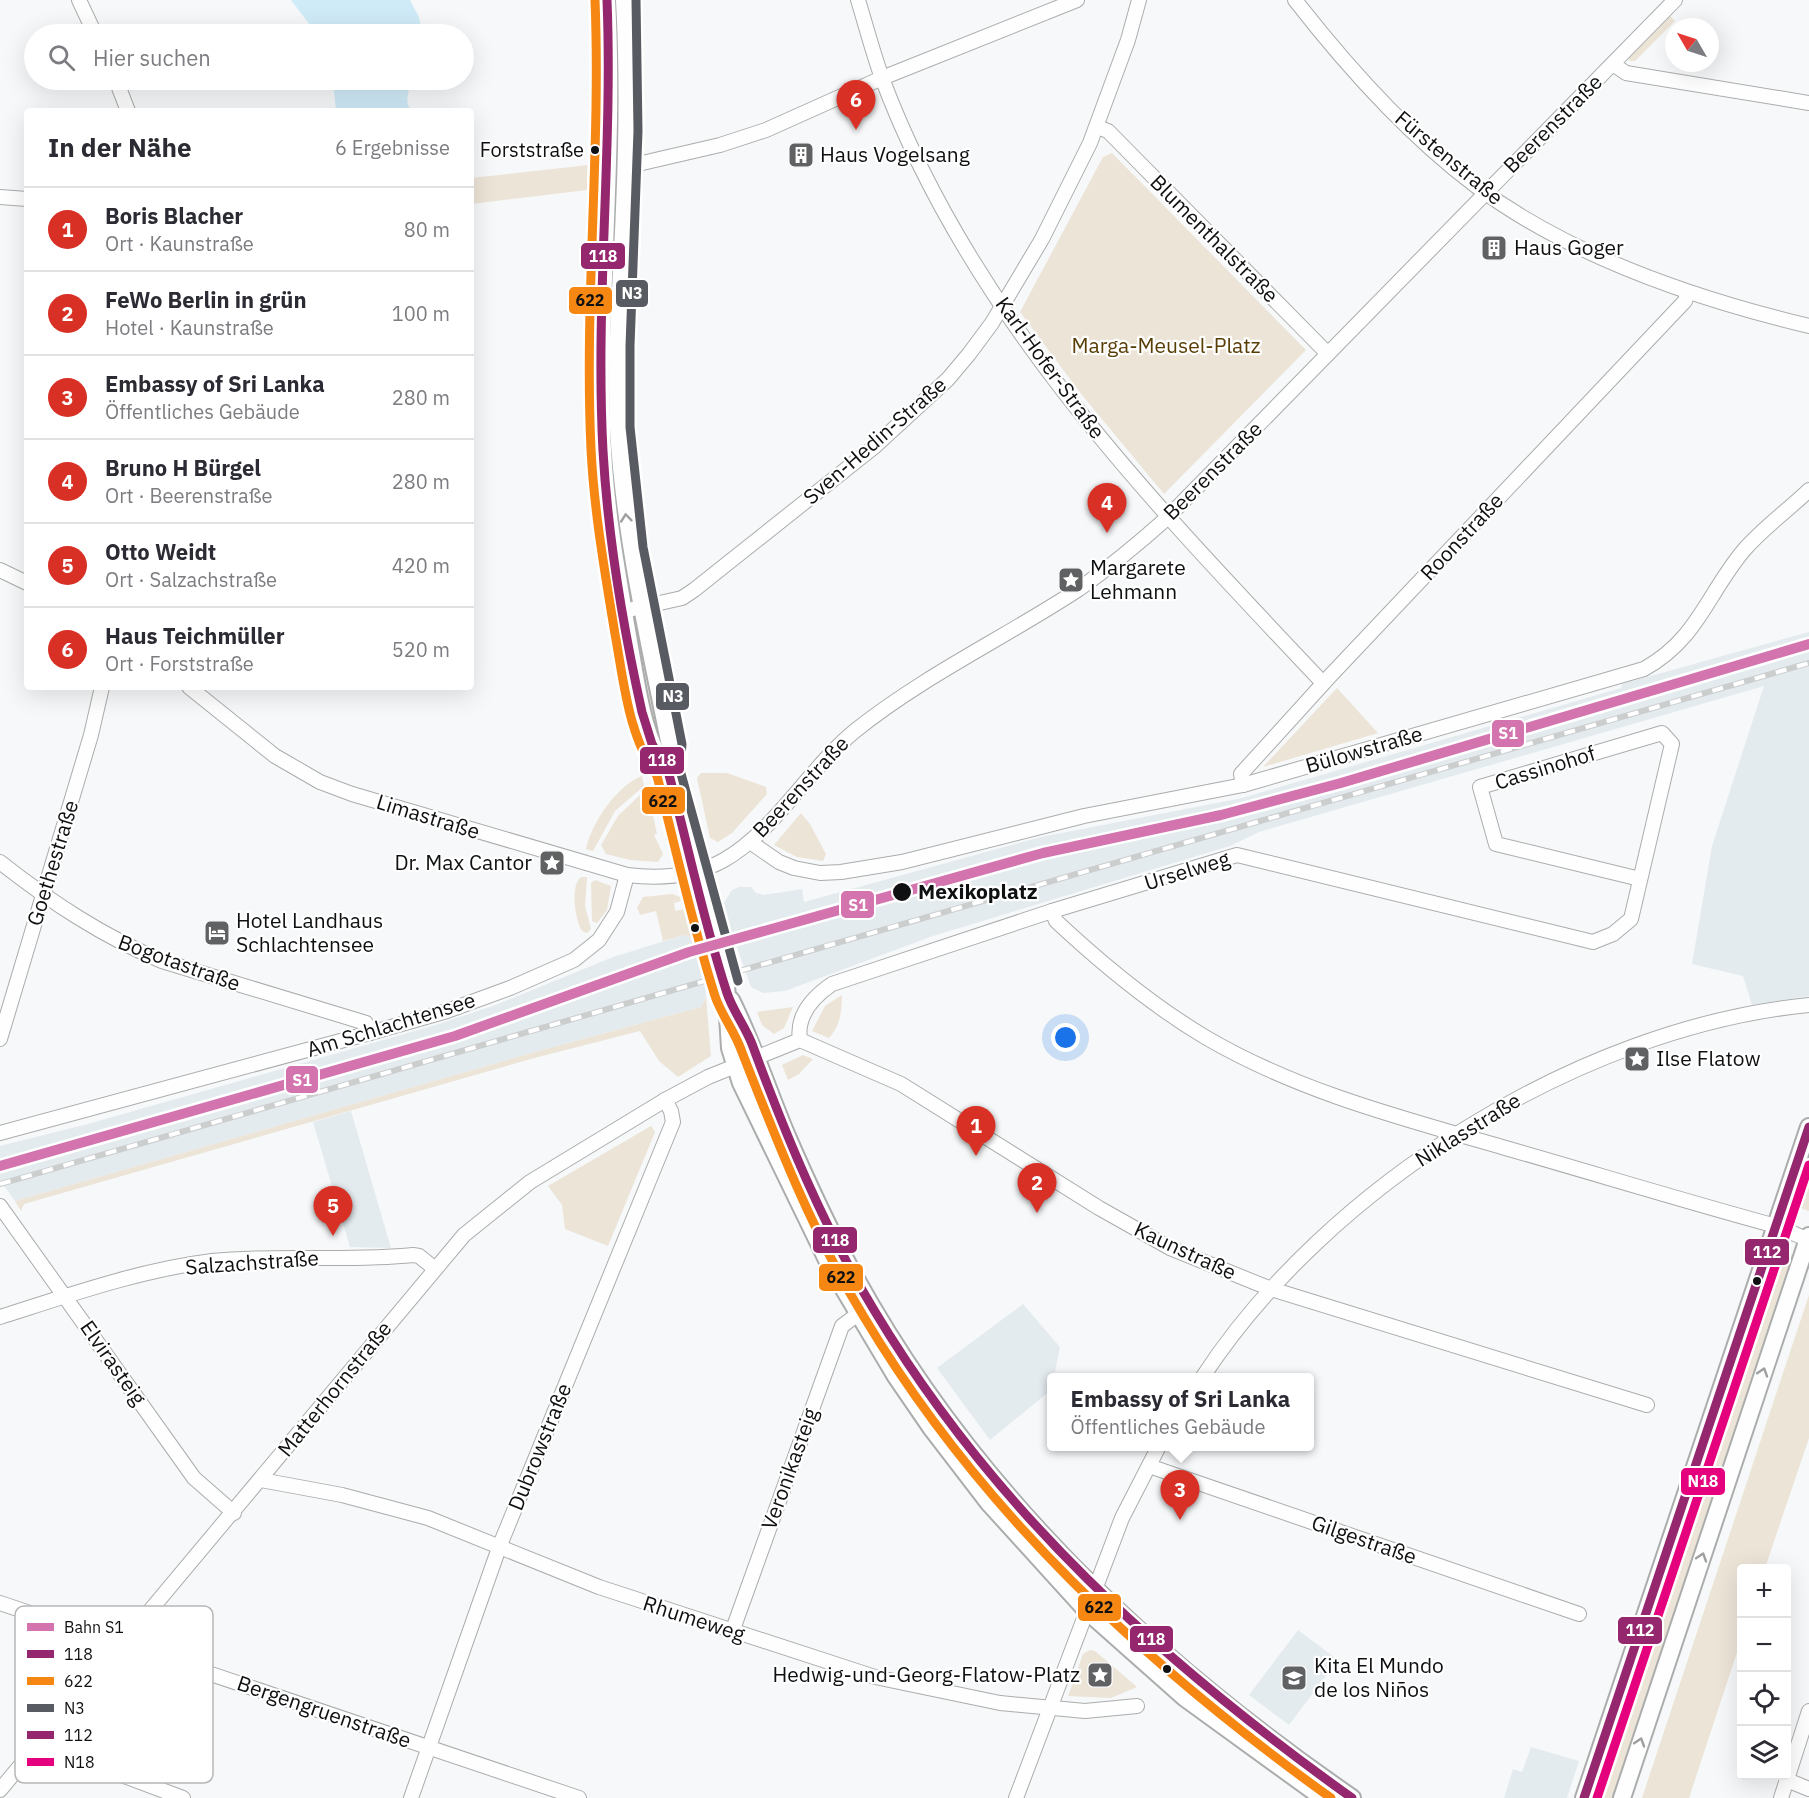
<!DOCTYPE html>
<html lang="de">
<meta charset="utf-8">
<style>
body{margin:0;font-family:"IBM Plex Sans",sans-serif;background:#f7f7f7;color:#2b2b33}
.controls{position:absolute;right:18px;bottom:18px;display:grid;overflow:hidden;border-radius:6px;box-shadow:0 6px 24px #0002}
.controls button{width:54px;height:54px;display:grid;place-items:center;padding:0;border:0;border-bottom:2px solid #e1e1e2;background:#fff;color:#2b2b33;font:30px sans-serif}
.compass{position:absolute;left:1665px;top:18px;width:54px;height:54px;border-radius:50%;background:#fff;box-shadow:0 6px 24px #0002;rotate:309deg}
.you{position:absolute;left:1066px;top:1038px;width:21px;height:21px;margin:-15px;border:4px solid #fff;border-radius:50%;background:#1a73e8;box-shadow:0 0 0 9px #1a73e833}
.badge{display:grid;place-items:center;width:39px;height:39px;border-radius:50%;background:#d93025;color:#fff;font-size:20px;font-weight:700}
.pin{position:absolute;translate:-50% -50px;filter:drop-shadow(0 2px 3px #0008)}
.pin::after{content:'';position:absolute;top:32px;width:21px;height:18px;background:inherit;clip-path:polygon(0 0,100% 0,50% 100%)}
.popup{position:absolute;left:1047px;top:1373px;width:267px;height:78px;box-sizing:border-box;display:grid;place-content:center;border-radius:6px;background:#fff;filter:drop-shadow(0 2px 4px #0005);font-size:20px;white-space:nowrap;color:#7c7c81}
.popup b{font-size:22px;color:#2b2b33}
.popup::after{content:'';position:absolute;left:50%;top:100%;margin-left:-12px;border:12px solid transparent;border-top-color:#fff}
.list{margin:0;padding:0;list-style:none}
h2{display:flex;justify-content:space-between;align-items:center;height:78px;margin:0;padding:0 24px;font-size:26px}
h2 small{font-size:20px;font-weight:400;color:#7c7c81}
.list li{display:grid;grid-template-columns:39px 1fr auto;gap:18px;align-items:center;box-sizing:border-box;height:84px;padding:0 24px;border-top:2px solid #e1e1e2}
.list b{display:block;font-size:22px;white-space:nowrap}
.list p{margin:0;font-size:20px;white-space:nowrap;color:#7c7c81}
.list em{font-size:20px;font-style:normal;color:#7c7c81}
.icon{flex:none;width:33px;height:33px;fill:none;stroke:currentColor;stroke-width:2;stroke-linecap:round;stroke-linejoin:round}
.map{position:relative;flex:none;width:1809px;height:1798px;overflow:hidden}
.search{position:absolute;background:#fff;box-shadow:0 6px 24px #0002;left:24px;top:24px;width:450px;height:66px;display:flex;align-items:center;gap:15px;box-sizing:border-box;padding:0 21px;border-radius:33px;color:#7c7c81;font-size:22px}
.panel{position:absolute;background:#fff;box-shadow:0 6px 24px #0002;left:24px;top:108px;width:450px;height:582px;border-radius:6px}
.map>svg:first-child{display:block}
</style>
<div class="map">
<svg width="1809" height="1798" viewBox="0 0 1809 1798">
<rect width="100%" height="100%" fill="#f6f8f9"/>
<!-- built -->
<g fill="#e4ebef">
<polygon points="1809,632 1809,996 1752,1005 1743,976 1692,964 1712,846 1764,686 1259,832 1230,846 933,936 785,991 763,993 751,987 732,933 724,903 732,890 739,887 751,887 756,893 764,895 802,889 804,902 1041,837 1242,798 1621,688 1622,684"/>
<polygon points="684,935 690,937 694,945 705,984 706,997 701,1007 535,1052 15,1201 4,1186 0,1187 0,1146 84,1125 429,1027 493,1006 613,957"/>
<polygon points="351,1111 391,1248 350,1247 313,1122"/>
<polygon points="1023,1304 1060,1347 1054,1377 1051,1378 1051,1390 990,1440 937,1368"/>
<polygon points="1298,1630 1338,1660 1289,1725 1249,1695"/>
<polygon points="1531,1747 1579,1761 1567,1798 1504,1798 1513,1769 1522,1772"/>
</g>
<!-- green -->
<g fill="#ece4d7">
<path d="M616 0H619L618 180 610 358 632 583 624 584C614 510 608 435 608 361 607 240 620 121 616 0Z"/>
<polygon points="1670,16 1675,21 1635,61 1630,61 1628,58"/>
<polygon points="1112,153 1306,350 1164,494 1082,395 1020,312 1103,157"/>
<polygon points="588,165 587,190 471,204 471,178"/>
<polygon points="643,638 666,752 655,738 635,640"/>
<polygon points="1337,688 1378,733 1263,767"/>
<polygon points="701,773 727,773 766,787 767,794 732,833 718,842 710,838 697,778"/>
<path d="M642 776 644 786 615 811 593 851 586 849C591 824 617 785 642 776Z"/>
<polygon points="641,794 649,797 657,834 654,835 663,854 658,862 630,860 606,854 601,845 618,816"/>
<polygon points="801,813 810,824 826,854 823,861 797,857 774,845"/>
<path d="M581 877H587L585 906 591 929 587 933 582 931C575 920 570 885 581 877Z"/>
<polygon points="595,880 611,886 607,910 597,923 592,921 591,883"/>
<polygon points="672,894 680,897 681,901 674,903 675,911 684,909 694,945 690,937 684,935 663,941 656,911 640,915 637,908 643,897"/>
<path d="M842 995C842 1011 840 1026 829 1038L812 1031 825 1006Z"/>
<polygon points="706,997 711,1056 678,1077 659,1061 640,1031 538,1057 24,1204 21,1211 15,1201 535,1052 701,1007"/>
<polygon points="793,1007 784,1028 774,1034 762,1025 757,1012"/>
<polygon points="803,1055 813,1059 799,1074 788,1080 782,1065"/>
<polygon points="758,1081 838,1258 1073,1577 1069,1584 1012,1521 905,1380 833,1260 748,1085"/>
<polygon points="651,1126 655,1132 608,1246 565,1229 562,1205 548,1186"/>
<polygon points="1809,1145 1809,1211 1789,1204"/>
<polygon points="1775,1249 1796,1256 1615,1798 1593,1798"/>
<polygon points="1809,1295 1809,1438 1765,1568 1742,1568 1741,1640 1689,1798 1642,1798"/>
<polygon points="1110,1612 1200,1692 1195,1699 1105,1622"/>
<polygon points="1090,1650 1095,1651 1137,1687 1111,1698 1068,1696 1083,1654"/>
</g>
<!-- water -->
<g fill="#d0ebf8">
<polygon points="291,0 410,0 419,17 422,34 317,34"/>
<path d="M333 80H414C408 90 404 100 411 111H336Z"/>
</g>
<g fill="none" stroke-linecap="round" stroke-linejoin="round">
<!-- minor casing -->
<g stroke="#abadad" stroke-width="16">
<g id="minor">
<polyline points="79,0 95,34"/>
<path d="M858 0C866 26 873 53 882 78 971 316 1152 502 1323 683"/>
<path d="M1295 0C1348 68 1407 134 1476 186 1570 256 1696 299 1809 326"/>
<polyline points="1613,64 1626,73 1809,103"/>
<polyline points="116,80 128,111"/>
<polyline points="1097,127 1108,131 1328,354"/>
<polyline points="625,167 720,145 766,130 882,78 1077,0"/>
<polyline points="0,197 27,199"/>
<polyline points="0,570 27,583"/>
<polyline points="624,611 682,598 694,590 874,447 948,379 969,354 992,323 1042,239 1090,143 1128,40 1139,0"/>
<path d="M189 687 275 756 320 782 352 794 627 875C660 879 694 877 724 860 776 830 809 768 856 730 925 675 1006 637 1079 589 1110 567 1139 543 1167 518L1675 0"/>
<polyline points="1243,785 1241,774 1330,676 1685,301 1688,292"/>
<path d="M750 842 779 862 794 868 820 873 841 872 902 862 1084 816 1243 785 1644 669C1698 639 1707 594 1744 550 1763 528 1788 510 1809 490"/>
<path d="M0 862C51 902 102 936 162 961L366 1023 370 1033"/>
<path d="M1052 911 1056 921C1103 965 1150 1004 1205 1037 1297 1091 1401 1118 1502 1147 1593 1173 1684 1201 1776 1226L1809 1240"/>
<polyline points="0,1039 91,735 102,687"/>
<path d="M800 1040C796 1015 813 997 832 984L1052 911 1237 855 1593 942 1613 934 1631 919 1672 744 1662 733 1480 787 1496 844 1640 879"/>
<polyline points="0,1133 370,1033 447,1011 510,988 574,960 599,940 617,912 627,875"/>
<polyline points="0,1206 194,1478 234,1513"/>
<path d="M0 1317C69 1295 140 1270 212 1261 279 1254 346 1262 413 1255L419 1256 434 1268"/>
<path d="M1202 1378C1327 1186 1581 1027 1809 1005"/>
<polyline points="1149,1466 1579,1614"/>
<polyline points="261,1480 342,1495 428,1518 599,1587 875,1677 1000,1703 1085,1711 1137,1706"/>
<polyline points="0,1603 579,1798"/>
<polyline points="732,1632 842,1326 858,1314"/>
<polyline points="39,1744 183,1798"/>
<polyline points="1787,1780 1809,1789"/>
<polyline points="0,1790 464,1235 530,1182 665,1100 708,1077 800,1040 901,1084 1099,1208 1170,1248 1271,1289 1647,1405"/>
<polyline points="411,1798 500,1545 673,1122 671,1111 665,1100"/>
<polyline points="1016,1798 1122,1518 1159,1446"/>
<polyline points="1781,1798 1809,1711"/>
</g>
</g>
<!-- major casing -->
<g stroke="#abadad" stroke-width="20">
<g id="major">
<path d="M607 0C615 141 599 281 602 422 603 498 617 572 630 647 637 685 643 741 668 771"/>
<path d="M624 0C628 70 627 140 624 209 621 282 615 355 618 428 624 536 649 641 670 746L668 771 726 984 730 1048 741 1083 829 1264 895 1375 932 1429 988 1502 1087 1611 1185 1698 1323 1798"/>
<path d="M731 1000C753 1044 767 1089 786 1134 806 1180 827 1226 851 1270 970 1489 1149 1658 1352 1798"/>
<polyline points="1584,1798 1809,1127"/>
<polyline points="1622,1798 1809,1236"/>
</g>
</g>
<!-- minor -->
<use href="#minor" stroke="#fefefe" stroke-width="14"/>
<!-- major -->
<use href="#major" stroke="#fefefe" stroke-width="16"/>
<!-- rail casing -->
<g stroke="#cccdcd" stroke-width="6">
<polyline id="rail" points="0,1184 1809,663"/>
</g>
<!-- rail -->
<use href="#rail" stroke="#fff" stroke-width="4" stroke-dasharray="11" stroke-linecap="butt"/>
<!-- bus-1 casing -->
<g stroke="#fff" stroke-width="14">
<path id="bus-1" d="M607 0C613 150 595 301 603 451 608 538 623 627 642 712L652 744 668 771C688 845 703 920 727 993 733 1011 745 1026 752 1044 786 1136 823 1226 874 1310 995 1512 1162 1662 1352 1798"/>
</g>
<!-- bus-2 casing -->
<g stroke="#fff" stroke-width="14">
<path id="bus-2" d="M595 0C601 150 584 300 591 449 594 511 605 573 615 634 624 682 628 735 657 776 676 849 692 924 715 996 721 1014 733 1029 740 1047 776 1139 812 1232 864 1317 981 1513 1147 1666 1331 1798"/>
</g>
<!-- bus-3 casing -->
<g stroke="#fff" stroke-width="14">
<polyline id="bus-3" points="636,0 638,131 630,346 630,427 643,547 682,744 680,770 738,981"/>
</g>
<!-- bus-4 casing -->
<g stroke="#fff" stroke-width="14">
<polyline id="bus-4" points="1584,1798 1809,1127"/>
</g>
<!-- bus-5 casing -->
<g stroke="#fff" stroke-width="14">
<polyline id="bus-5" points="1597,1798 1809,1165"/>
</g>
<!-- bus-1 -->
<use href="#bus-1" stroke="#95276e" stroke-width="9"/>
<!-- bus-2 -->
<use href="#bus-2" stroke="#f68712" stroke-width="9"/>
<!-- bus-3 -->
<use href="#bus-3" stroke="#595b62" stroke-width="9"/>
<!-- bus-4 -->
<use href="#bus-4" stroke="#95276e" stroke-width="9"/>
<!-- bus-5 -->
<use href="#bus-5" stroke="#e5007d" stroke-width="9"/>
<!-- rail-1 casing -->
<g stroke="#fff" stroke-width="15">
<polyline id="rail-1" points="0,1166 455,1036 689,952 1043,853 1221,815 1341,783 1809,644"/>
</g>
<!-- rail-1 -->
<use href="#rail-1" stroke="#d474ae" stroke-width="10"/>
</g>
<!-- one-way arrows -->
<defs><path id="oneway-chevron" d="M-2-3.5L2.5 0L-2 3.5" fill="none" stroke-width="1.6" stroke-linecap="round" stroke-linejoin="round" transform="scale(1.5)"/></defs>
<g stroke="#9e9f9f">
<use href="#oneway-chevron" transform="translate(626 518) rotate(-96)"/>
<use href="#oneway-chevron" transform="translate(1763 1372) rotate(-72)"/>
<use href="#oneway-chevron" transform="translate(1702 1557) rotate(-72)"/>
<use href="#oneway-chevron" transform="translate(1640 1742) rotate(-72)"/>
</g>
<!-- icons -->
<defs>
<g id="building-square" transform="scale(1.35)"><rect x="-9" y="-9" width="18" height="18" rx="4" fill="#606162" stroke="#fff"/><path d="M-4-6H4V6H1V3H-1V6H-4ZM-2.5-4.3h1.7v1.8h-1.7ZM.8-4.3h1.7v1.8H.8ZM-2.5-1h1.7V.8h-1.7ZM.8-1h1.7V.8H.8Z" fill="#fff"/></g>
<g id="sight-square" transform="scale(1.35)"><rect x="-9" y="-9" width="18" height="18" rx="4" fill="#606162" stroke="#fff"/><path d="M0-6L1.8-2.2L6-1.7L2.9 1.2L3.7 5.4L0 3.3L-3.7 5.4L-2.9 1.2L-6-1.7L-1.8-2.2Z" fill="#fff"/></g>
<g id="hotel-square" transform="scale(1.35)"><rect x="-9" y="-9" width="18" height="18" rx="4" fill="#606162" stroke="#fff"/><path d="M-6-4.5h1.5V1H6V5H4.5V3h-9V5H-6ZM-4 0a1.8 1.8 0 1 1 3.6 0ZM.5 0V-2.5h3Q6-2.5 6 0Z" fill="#fff"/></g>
<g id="school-square" transform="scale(1.35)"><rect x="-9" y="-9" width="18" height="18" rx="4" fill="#606162" stroke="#fff"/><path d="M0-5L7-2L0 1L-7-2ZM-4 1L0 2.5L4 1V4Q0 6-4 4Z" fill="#fff"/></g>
</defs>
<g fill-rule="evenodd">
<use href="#building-square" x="801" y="155"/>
<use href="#building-square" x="1494" y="248"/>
<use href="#sight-square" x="1071" y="580"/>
<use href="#sight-square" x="552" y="863"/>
<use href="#hotel-square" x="217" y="933"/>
<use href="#sight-square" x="1637" y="1059"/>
<use href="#sight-square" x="1100" y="1675"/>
<use href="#school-square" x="1294" y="1678"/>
</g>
<!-- markers -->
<g fill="#0f1011" stroke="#fff" stroke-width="2">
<circle cx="595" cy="150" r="5"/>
<circle cx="902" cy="892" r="10"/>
<circle cx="695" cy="928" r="5"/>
<circle cx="1757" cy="1281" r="5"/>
<circle cx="1167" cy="1669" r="5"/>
</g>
<g text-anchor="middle" stroke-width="4.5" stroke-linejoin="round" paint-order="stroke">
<!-- bus labels -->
<g font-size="20" fill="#0f1011" stroke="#fff" text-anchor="end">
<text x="584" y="157">Forststraße</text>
</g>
<!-- street labels -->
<g font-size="21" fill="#0f1011" stroke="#fff">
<text transform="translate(1553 124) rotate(-45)" y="7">Beerenstraße</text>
<text transform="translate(1449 158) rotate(40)" y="7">Fürstenstraße</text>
<text transform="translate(1214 239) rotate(45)" y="7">Blumenthalstraße</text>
<text transform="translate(1050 368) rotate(54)" y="7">Karl-Hofer-Straße</text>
<text transform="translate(875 441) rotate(-41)" y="7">Sven-Hedin-Straße</text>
<text transform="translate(1213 471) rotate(-45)" y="7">Beerenstraße</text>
<text transform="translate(1462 537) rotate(-47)" y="7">Roonstraße</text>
<text transform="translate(1364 750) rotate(-16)" y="7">Bülowstraße</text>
<text transform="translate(1545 768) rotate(-17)" y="7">Cassinohof</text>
<text transform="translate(801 787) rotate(-47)" y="7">Beerenstraße</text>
<text transform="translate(428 817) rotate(17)" y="7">Limastraße</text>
<text transform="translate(53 863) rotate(-73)" y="7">Goethestraße</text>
<text transform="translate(1187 871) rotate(-17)" y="7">Urselweg</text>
<text transform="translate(179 963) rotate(20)" y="7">Bogotastraße</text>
<text transform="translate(391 1025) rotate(-17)" y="7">Am Schlachtensee</text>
<text transform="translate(1468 1130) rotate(-32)" y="7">Niklasstraße</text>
<text transform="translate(1185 1251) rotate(25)" y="7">Kaunstraße</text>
<text transform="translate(252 1263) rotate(-4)" y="7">Salzachstraße</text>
<text transform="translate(113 1363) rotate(55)" y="7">Elvirasteig</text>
<text transform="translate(335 1389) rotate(-51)" y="7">Matterhornstraße</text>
<text transform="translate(540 1447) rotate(-68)" y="7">Dubrowstraße</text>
<text transform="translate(790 1469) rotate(-70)" y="7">Veronikasteig</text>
<text transform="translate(1364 1540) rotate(19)" y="7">Gilgestraße</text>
<text transform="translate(694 1619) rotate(18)" y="7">Rhumeweg</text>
<text transform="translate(324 1712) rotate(19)" y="7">Bergengruenstraße</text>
</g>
<!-- poi labels -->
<g font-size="21" fill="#0f1011" stroke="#fff" text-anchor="start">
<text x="820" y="162">Haus Vogelsang</text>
<text x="1514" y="255">Haus Goger</text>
<text x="1090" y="575">Margarete<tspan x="1090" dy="24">Lehmann</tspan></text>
<text x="532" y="870" text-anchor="end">Dr. Max Cantor</text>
<text x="236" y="928">Hotel Landhaus<tspan x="236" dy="24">Schlachtensee</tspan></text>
<text x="1656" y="1066">Ilse Flatow</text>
<text x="1314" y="1673">Kita El Mundo<tspan x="1314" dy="24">de los Niños</tspan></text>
<text x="1080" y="1682" text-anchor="end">Hedwig-und-Georg-Flatow-Platz</text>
</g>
<!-- park labels -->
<g font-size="21" fill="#583d04" stroke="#fff">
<text x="1166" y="353">Marga-Meusel-Platz</text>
</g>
<!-- stop labels -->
<g font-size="21" font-weight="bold" fill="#0f1011" stroke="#fff" text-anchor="start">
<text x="918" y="899">Mexikoplatz</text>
</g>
</g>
<!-- legend -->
<rect x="15" y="1606" width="198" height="177" rx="9" fill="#fff" stroke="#b7b7b8" stroke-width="1.5"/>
<rect x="27" y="1623" width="27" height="8" fill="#d474ae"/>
<rect x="27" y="1650" width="27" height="8" fill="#95276e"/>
<rect x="27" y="1677" width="27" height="8" fill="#f68712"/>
<rect x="27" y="1704" width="27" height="8" fill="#595b62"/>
<rect x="27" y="1731" width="27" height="8" fill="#95276e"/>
<rect x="27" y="1758" width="27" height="8" fill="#e5007d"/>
<g font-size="16" fill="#0f1011">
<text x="64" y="1633">Bahn S1</text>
<text x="64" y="1660">118</text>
<text x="64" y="1687">622</text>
<text x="64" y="1714">N3</text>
<text x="64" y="1741">112</text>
<text x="64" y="1768">N18</text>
</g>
<g stroke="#fff" stroke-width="2">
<rect x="580" y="242" width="46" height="28" rx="6" fill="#95276e"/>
<rect x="615" y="279" width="34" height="29" rx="6" fill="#595b62"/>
<rect x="568" y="286" width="45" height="29" rx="6" fill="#f68712"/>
<rect x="655" y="682" width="35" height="29" rx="6" fill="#595b62"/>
<rect x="1491" y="719" width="34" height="29" rx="6" fill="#d474ae"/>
<rect x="639" y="746" width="46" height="29" rx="6" fill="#95276e"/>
<rect x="641" y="786" width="45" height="29" rx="6" fill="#f68712"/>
<rect x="840" y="890" width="35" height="29" rx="6" fill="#d474ae"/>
<rect x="285" y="1065" width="34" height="29" rx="6" fill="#d474ae"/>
<rect x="812" y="1226" width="46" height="28" rx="6" fill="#95276e"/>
<rect x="1744" y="1238" width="46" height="28" rx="6" fill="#95276e"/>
<rect x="818" y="1263" width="46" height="29" rx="6" fill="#f68712"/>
<rect x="1680" y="1467" width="46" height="29" rx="6" fill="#e5007d"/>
<rect x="1077" y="1593" width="45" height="29" rx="6" fill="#f68712"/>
<rect x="1617" y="1616" width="46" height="29" rx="6" fill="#95276e"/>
<rect x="1129" y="1625" width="45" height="28" rx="6" fill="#95276e"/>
</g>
<g font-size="16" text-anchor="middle" font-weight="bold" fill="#fff">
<text x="603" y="262">118</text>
<text x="632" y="299">N3</text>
<text x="673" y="702">N3</text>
<text x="1508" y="739">S1</text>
<text x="662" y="766">118</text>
<text x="858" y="911">S1</text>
<text x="302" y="1086">S1</text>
<text x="835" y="1246">118</text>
<text x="1767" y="1258">112</text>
<text x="1703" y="1487">N18</text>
<text x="1640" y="1636">112</text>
<text x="1151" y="1645">118</text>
</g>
<g font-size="16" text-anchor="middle" font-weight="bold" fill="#111">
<text x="590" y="306">622</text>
<text x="663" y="807">622</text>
<text x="841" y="1283">622</text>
<text x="1099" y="1613">622</text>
</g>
</svg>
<div class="controls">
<button>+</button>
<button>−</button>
<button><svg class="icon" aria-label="locate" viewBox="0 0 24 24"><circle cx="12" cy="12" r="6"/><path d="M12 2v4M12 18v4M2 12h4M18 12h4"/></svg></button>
<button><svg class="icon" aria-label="layers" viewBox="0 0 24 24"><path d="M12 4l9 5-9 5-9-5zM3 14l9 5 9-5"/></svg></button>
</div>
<svg class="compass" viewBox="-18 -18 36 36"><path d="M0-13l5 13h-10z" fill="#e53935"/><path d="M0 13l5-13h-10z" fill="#7c7c81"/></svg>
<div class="you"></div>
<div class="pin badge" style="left:976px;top:1156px">1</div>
<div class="pin badge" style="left:1037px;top:1213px">2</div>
<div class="pin badge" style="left:1180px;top:1520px">3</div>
<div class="popup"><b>Embassy of Sri Lanka</b>Öffentliches Gebäude</div>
<div class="pin badge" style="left:1107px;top:533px">4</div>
<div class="pin badge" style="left:333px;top:1236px">5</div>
<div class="pin badge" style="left:856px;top:130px">6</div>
<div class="search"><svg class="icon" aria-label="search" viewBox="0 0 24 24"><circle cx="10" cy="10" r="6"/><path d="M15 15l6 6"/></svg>Hier suchen</div>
<section class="panel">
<h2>In der Nähe<small>6 Ergebnisse</small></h2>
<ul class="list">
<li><span class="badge">1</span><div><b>Boris Blacher</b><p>Ort · Kaunstraße</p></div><em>80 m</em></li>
<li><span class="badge">2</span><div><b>FeWo Berlin in grün</b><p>Hotel · Kaunstraße</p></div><em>100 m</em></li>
<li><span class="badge">3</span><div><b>Embassy of Sri Lanka</b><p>Öffentliches Gebäude</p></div><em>280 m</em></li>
<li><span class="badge">4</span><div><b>Bruno H Bürgel</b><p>Ort · Beerenstraße</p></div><em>280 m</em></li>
<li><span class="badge">5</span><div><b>Otto Weidt</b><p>Ort · Salzachstraße</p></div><em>420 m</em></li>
<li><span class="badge">6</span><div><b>Haus Teichmüller</b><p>Ort · Forststraße</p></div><em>520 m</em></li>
</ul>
</section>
</div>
